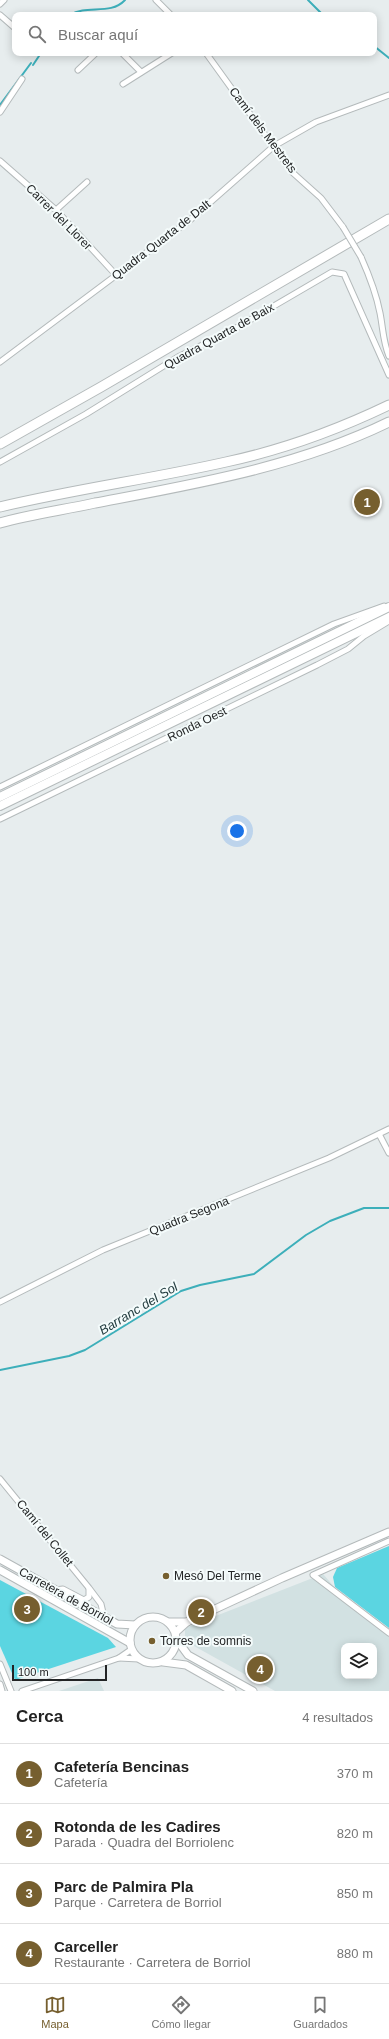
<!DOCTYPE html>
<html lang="es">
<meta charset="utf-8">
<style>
body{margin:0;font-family:Arial,sans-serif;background:#f6f6f6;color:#222}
.controls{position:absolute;right:12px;bottom:12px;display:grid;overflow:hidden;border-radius:8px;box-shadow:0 2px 10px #0003}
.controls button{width:36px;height:36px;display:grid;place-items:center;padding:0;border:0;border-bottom:1px solid #e0e0e0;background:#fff;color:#222;font:20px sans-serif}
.scale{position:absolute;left:12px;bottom:10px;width:95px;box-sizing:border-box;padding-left:4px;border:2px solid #222425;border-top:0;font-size:11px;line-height:14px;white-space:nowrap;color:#222425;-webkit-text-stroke:3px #f4fbfb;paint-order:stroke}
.you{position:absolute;left:237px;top:831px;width:14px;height:14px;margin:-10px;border:3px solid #fff;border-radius:50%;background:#1a73e8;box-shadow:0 0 0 6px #1a73e833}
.badge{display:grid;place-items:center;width:26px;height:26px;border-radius:50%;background:#765f2f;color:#fff;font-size:13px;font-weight:700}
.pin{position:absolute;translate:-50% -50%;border:2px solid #fff;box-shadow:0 1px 4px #0006}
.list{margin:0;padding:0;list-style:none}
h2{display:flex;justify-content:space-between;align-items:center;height:52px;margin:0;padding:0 16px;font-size:17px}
h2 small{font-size:13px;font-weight:400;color:#767676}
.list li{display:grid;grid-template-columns:26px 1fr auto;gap:12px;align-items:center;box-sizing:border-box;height:60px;padding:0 16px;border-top:1px solid #e0e0e0}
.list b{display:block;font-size:15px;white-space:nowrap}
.list p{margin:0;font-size:13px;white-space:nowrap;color:#767676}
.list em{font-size:13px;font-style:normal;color:#767676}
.icon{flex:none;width:22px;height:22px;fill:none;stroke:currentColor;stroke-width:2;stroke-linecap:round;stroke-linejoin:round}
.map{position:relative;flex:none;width:389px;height:1691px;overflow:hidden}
.search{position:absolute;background:#fff;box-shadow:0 2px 10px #0003;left:12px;right:12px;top:12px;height:44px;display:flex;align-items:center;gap:10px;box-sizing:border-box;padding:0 14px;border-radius:8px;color:#767676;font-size:15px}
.sheet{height:292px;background:#fff}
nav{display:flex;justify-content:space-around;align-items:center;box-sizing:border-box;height:56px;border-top:1px solid #e0e0e0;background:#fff;font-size:11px;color:#767676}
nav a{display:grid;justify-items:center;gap:2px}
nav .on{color:#765f2f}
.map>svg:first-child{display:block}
</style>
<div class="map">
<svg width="389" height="1691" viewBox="0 0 389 1691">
<rect width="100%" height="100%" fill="#e7edee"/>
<!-- built -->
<g fill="#d2e1e2" fill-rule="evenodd">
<path d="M323 1574 336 1589 389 1629V1691H275L185 1641V1628ZM344 1646H374V1676H344Z"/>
<polygon points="98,1678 104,1691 59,1691"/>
</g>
<!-- green -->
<g fill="#5bd5e1">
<polygon points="389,1546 389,1628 335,1587 333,1577 337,1568"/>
<polygon points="0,1580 108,1638 116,1647 15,1680 0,1646"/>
</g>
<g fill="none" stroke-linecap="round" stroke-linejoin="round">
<!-- stream -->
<g stroke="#3dafba" stroke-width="2">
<polyline points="308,0 323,15"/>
<path d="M70 15C87 4 110 16 125 0"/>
<polyline points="374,46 389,58"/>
<polyline points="33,65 41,53"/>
<polyline points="0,105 31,63"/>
<polyline points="0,1370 69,1356 85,1350 181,1291 200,1285 254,1274 306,1235 330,1221 364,1208 389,1208"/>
</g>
<!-- street casing -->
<g stroke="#b4babb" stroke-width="7">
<g id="street">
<polyline points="156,0 171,15"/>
<polyline points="0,4 4,0"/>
<polyline points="0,15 15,28"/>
<polyline points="122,53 141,72"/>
<polyline points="206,53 292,172 321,198 343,227"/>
<polyline points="78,70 96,53"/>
<polyline points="123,84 172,53"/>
<polyline points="0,112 22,79"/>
<polyline points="0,161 57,211 116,275"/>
<polyline points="56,210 87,182"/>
<path d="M361 257C369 275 376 292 380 313 383 328 383 342 389 356"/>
<polyline points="0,362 190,220 274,146 316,122 389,95"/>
<polyline points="0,462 86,414 178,357 231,331 332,272 344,274 389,375"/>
<polyline points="0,787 334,624 384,606"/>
<polyline points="0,819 317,665 348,649 364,636 389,621"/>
<polyline points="379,1134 389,1153"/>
<polyline points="0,1302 103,1250 329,1158 389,1129"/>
<polyline points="0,1479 89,1588 101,1604 104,1617"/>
<polyline points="389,1541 313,1575 389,1633"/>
<polyline points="55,1590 63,1589 84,1600 89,1597 89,1589"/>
<polyline points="119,1658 139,1659"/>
<polyline points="0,1664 11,1691"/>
<polyline points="0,1684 2,1691"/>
<polyline points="22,1691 119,1658 132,1649"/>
</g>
</g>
<!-- secondary casing -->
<g stroke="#b4babb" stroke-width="9">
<g id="secondary">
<polyline points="0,1559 117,1624 135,1625"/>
<polyline points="0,1570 130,1643"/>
<circle cx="153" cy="1640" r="23"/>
<polyline points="169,1622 187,1622"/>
<polyline points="176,1632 187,1622 282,1578 389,1532"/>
<polyline points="177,1640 188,1655 253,1691"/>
<polyline points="163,1662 186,1665 232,1691"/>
</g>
</g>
<!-- primary casing -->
<g stroke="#b4babb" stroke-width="10">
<g id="primary">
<polyline points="0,797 389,607"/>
<polyline points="0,806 389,617"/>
</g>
</g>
<!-- highway casing -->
<g stroke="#b4babb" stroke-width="11">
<g id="highway">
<polyline points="0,444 101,387 389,219"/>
<path d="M0 507C75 489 151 479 226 462 282 450 337 430 389 405"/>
<path d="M0 523C31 514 64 510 95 503 195 484 297 467 389 422"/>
</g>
</g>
<!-- street -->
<use href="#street" stroke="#fff" stroke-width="5"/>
<!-- secondary -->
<use href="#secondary" stroke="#fff" stroke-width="7"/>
<!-- primary -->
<use href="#primary" stroke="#fff" stroke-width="8"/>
<!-- highway -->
<use href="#highway" stroke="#fff" stroke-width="9"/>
<!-- street-bridge casing -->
<g stroke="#b4babb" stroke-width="7" stroke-linecap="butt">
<polyline id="street-bridge" points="343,227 361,257"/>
</g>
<!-- street-bridge -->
<use href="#street-bridge" stroke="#fff" stroke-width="5"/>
</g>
<!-- markers -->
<g fill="#765f2f" stroke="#f4fbfb" stroke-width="1.5">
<circle cx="166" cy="1576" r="4"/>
<circle cx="152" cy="1641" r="4"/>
</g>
<g text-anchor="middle" stroke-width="4" stroke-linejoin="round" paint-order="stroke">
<!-- street labels -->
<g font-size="12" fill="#222425" stroke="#f4fbfb">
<text transform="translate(263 130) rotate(53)" y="4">Camí dels Mestrets</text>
<text transform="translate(59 217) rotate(45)" y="4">Carrer del Llorer</text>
<text transform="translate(161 240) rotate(-38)" y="4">Quadra Quarta de Dalt</text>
<text transform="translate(219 336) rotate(-29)" y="4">Quadra Quarta de Baix</text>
<text transform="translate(197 724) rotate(-26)" y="4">Ronda Oest</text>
<text transform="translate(189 1216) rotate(-22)" y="4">Quadra Segona</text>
<text transform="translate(45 1533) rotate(51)" y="4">Camí del Collet</text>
<text transform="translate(66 1596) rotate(29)" y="4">Carretera de Borriol</text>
</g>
<!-- poi labels -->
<g font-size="12" fill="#222425" stroke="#f4fbfb" text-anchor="start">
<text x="174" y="1580">Mesó Del Terme</text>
<text x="160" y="1645">Torres de somnis</text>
</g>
<!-- water labels -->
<g font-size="13" font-style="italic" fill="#243d40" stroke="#f4fbfb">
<text transform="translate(138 1308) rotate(-31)" y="5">Barranc del Sol</text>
</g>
</g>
</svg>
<div class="controls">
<button><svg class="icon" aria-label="layers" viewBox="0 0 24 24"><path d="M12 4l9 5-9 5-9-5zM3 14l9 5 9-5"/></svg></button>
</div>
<div class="scale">100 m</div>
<div class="you"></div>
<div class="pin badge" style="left:367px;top:502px">1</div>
<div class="pin badge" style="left:201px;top:1612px">2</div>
<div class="pin badge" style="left:27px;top:1609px">3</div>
<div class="pin badge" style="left:260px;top:1669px">4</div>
<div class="search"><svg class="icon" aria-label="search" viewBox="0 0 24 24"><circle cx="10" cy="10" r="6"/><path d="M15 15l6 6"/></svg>Buscar aquí</div>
</div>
<section class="sheet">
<h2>Cerca<small>4 resultados</small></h2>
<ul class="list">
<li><span class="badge">1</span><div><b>Cafetería Bencinas</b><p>Cafetería</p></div><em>370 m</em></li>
<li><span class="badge">2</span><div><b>Rotonda de les Cadires</b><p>Parada · Quadra del Borriolenc</p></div><em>820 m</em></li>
<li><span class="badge">3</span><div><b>Parc de Palmira Pla</b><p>Parque · Carretera de Borriol</p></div><em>850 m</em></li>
<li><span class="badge">4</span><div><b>Carceller</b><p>Restaurante · Carretera de Borriol</p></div><em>880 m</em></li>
</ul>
</section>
<nav>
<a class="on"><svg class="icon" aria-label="map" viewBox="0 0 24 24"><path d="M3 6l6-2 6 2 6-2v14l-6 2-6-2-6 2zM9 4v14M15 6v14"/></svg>Mapa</a>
<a><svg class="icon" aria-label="directions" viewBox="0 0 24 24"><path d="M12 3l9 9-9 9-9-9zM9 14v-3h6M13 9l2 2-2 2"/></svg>Cómo llegar</a>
<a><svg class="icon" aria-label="saved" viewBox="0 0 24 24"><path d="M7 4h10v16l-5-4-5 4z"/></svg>Guardados</a>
</nav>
